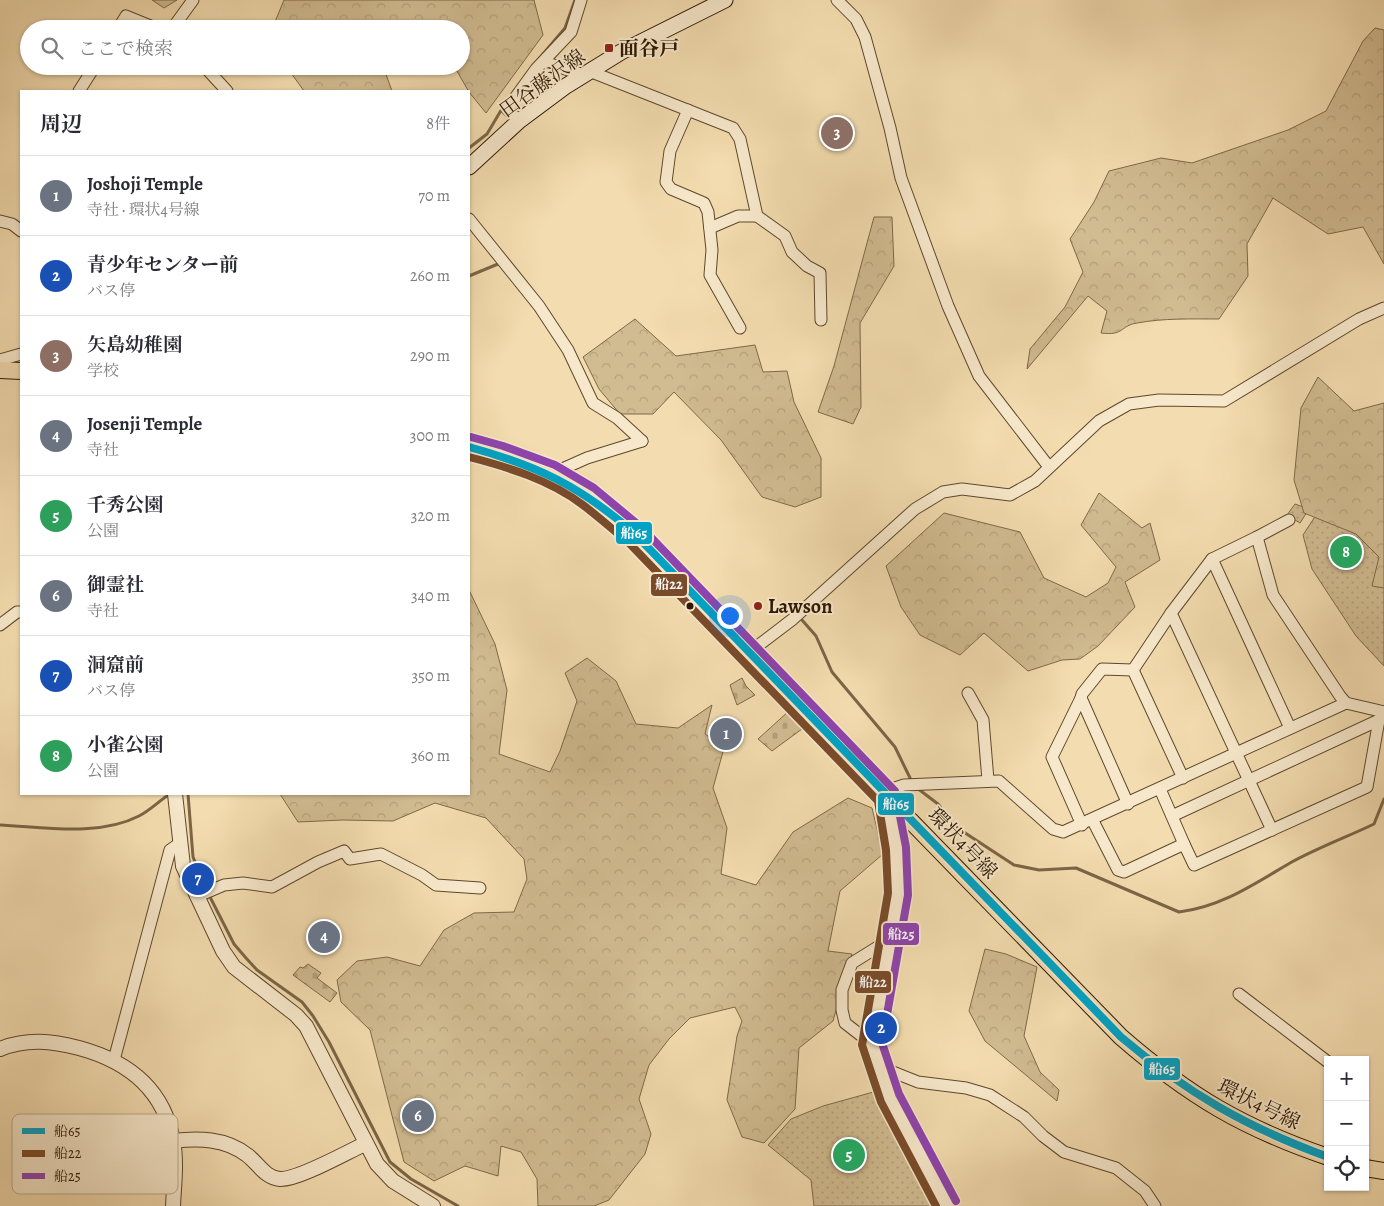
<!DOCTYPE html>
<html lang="ja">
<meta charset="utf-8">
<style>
body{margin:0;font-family:Alegreya,"Noto Serif JP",serif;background:#f2f2f3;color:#2b2b33}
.controls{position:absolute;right:15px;bottom:15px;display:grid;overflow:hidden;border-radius:0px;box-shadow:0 1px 4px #0004}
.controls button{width:45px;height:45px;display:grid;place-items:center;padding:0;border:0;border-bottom:1px solid #e1e1e2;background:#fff;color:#2b2b33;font:25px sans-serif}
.you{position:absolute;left:729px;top:615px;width:18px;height:18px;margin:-12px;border:4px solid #fff;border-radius:50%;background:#1a73e8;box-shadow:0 0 0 8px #1a73e833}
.badge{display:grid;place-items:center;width:32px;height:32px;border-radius:50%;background:#7c3aed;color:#fff;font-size:16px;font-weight:700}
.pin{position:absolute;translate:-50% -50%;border:2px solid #fff;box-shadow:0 1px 5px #0006}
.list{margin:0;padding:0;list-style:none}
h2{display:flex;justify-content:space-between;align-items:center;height:65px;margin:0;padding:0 20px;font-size:21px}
h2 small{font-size:16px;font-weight:400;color:#7c7c81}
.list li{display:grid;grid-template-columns:32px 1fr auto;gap:15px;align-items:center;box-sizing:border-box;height:80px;padding:0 20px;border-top:1px solid #e1e1e2}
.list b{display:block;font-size:19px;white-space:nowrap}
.list p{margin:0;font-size:16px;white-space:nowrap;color:#7c7c81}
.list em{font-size:16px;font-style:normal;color:#7c7c81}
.icon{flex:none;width:28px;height:28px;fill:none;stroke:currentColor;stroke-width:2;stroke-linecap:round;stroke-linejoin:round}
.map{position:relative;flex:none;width:1384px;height:1206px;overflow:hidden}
.search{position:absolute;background:#fff;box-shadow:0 1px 4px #0004;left:20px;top:20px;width:450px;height:55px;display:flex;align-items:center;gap:12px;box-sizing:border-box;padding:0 18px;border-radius:28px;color:#7c7c81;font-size:19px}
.panel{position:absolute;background:#fff;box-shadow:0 1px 4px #0004;left:20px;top:90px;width:450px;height:705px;border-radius:0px}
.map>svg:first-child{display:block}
</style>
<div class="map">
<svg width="1384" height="1206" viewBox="0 0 1384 1206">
<defs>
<pattern id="green-dots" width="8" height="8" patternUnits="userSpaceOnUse" patternTransform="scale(1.25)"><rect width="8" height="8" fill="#d1bb91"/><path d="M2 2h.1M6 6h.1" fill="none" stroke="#b4a07b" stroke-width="1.8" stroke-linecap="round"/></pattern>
<pattern id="forest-crowns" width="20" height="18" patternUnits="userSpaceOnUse" patternTransform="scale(1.25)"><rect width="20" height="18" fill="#d1bb91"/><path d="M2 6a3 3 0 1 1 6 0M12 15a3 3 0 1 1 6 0" fill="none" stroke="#b4a07b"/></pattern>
<pattern id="cemetery-stones" width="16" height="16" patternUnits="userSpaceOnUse" patternTransform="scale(1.25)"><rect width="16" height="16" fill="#d1bb91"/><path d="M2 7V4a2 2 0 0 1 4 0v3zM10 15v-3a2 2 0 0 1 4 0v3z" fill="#b4a07b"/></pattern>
</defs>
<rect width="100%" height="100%" fill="#f3dcaf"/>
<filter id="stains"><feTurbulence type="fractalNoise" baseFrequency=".004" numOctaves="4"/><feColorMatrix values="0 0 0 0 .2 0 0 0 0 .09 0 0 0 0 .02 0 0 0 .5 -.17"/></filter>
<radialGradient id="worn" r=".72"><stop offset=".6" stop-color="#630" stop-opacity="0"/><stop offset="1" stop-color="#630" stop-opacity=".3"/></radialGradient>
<!-- green -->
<g fill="url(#green-dots)" stroke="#7e6948">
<polygon points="1384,428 1384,666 1356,636 1312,569 1303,535 1344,472"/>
<polygon points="1295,504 1309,509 1300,523 1287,515"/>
<polygon points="877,1091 923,1167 941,1206 814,1206 811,1180 768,1145 791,1119 823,1106"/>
</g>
<!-- forest -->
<g fill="url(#forest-crowns)" stroke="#7e6948">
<polygon points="152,0 177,0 164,8"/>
<polygon points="284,0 534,0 543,35 486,113 469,92 454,66 461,66 461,29 272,29"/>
<path d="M1375 28 1384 30V264L1363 227 1328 234 1273 198 1247 244 1248 276 1219 319C1192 319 1164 318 1137 323 1119 326 1125 336 1101 333L1107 311 1088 296 1027 369 1030 349 1065 307 1083 272 1070 239 1094 202 1109 171 1161 158 1192 163 1288 130 1326 111 1363 41Z"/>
<polygon points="286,66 383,66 392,91 304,91"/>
<polygon points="874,217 892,217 894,266 860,323 861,407 853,424 818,412 834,366"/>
<polygon points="635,319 676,356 755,345 763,372 787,371 794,402 821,458 821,497 795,507 762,497 721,440 674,392 653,414 620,414 599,389 583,357"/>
<polygon points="1318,377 1354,411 1384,403 1384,588 1372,586 1379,557 1356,534 1304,513 1294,480 1301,408"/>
<polygon points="1099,493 1142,528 1150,523 1160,560 1125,582 1135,607 1098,646 1080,659 1062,660 1028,671 984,633 960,655 920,635 901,607 886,566 944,513 1020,532 1044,578 1086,597 1108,583 1116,567 1081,525"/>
<polygon points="469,590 495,644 507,690 499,754 550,772 560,751 577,701 565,673 587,658 616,681 636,724 678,728 712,705 705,734 724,748 713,788 727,828 721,874 756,885 793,832 848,798 872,808 883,854 840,891 828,951 852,954 833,1021 799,1048 795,1109 764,1143 742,1137 727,1100 737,1036 742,1021 735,1007 690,1018 669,1039 649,1065 639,1099 651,1134 645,1154 609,1200 594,1206 538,1206 537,1179 521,1152 501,1146 498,1176 465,1166 434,1181 404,1162 370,1030 341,1002 337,980 357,961 387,957 420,966 444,930 474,913 514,912 527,879 524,859 486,818 435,803 393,821 343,820 298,822 280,794 469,794"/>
<polygon points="985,949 1006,954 1037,967 1024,1036 1040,1072 1059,1090 1057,1101 985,1041 969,1011"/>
</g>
<!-- cemetery -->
<g fill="url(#cemetery-stones)" stroke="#7e6948">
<polygon points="742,678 746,686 755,695 737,705 730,685"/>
<polygon points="790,710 806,726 772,751 758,739"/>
<polygon points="308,964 321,973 317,978 337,993 330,1002 293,975 300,967 303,968"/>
</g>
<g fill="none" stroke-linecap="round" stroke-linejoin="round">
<!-- stream -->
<g stroke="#7b6546" stroke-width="3">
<polyline points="538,60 565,28 575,0"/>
<polyline points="469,148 487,134 503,107"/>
<polyline points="469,276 498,264"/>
<polyline points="802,620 816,636 832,672 895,747 912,782"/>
<path d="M917 788 938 804 956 827 1014 865 1039 870 1076 868 1179 912C1221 907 1254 884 1290 863 1317 848 1347 837 1374 824L1384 799"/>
<polyline points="188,794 193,857 207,890"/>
<path d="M0 825C44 827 98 837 139 816 149 811 158 802 167 796"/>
<polyline points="209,895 234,944 246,958 257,970 302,1002 313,1016 329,1042 390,1162 411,1179 458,1206"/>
</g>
<!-- minor casing -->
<g stroke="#5e482c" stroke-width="13">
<g id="minor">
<polyline points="837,0 856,19 865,37 890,128 901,178 948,306 979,376 1049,467"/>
<polyline points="118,29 126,16 158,29"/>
<polyline points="172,29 193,0"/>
<polyline points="544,62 584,75"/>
<polyline points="204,66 227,91"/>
<polyline points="589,71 733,128 740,139 757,216 785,236 792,252 807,266 820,273 821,320"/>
<polyline points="79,91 95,66"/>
<polyline points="688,110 670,151 666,182 671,189 704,203 708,212 712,250 710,275 740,328"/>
<polyline points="519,121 507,109 536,69 571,32 581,0"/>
<polyline points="469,219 539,306 568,350 593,403 617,418 642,441"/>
<polyline points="0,221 12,224 21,231"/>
<polyline points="710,228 738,216 757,216"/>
<polyline points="0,360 21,354"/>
<polyline points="551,474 587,458 642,441"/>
<polyline points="1257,537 1289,520"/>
<polyline points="1212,559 1290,728"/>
<polyline points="1171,613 1272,830"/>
<polyline points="0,625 17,612 21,612"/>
<polyline points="747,654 793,619 915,509 943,492 962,489 1010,495 1035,481 1099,421 1129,404 1159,400 1224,401 1359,319 1384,308"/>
<polyline points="1133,670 1183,778"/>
<polyline points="968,693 983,720 988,780"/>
<polyline points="1081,698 1052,757 1082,825"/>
<polyline points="1160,789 1184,844"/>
<polyline points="887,796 892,789 904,785 999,781 1053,829 1063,832 1346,703"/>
<polyline points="1128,804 1081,698 1082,694 1102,669 1133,670 1171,613 1212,559 1257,537 1273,595 1340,696 1346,703 1384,712"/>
<polyline points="1172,816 1379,720"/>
<polyline points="1093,821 1118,870 1124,872 1184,844 1194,865 1367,787 1379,720 1384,713"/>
<polyline points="196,897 224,885 243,883 272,887 318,862 344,851 350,859 381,854 422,875 436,885 480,888"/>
<polyline points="1239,994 1328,1062"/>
<polyline points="872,1044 845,1023 842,1010 842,990 852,963 889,940"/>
<polyline points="114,1060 170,850 180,843"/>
<polyline points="878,1066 918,1082 966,1088 990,1095 1024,1117 1043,1136 1064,1152 1116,1168 1145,1191 1155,1206"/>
</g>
</g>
<!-- tertiary casing -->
<g stroke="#5e482c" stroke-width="16">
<g id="tertiary">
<polyline points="175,794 183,866 223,951 234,967 296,1015 306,1026 377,1164 393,1181 433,1206"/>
<polyline points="887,796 896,849 898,894 872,1044 890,1098 947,1206"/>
<path d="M0 1049C27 1038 52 1041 79 1048 127 1061 164 1089 173 1141 177 1162 174 1185 173 1206"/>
<path d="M173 1141C198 1138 225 1138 247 1155 258 1163 265 1178 280 1179 298 1180 347 1152 365 1144"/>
</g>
</g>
<!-- secondary casing -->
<g stroke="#2c1700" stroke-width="17">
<polyline id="secondary" points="469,167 519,121 566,86 621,52 725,0"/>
</g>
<!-- primary casing -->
<g stroke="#2c1700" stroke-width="18">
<g id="primary">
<polyline points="0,370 21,371"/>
<path d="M469 447C510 458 552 471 588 496 652 541 701 607 756 662 878 787 1000 912 1121 1037 1189 1096 1243 1128 1328 1157"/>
<polyline points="1365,1168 1384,1171"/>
</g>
</g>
<!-- minor -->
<use href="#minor" stroke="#f7e8cb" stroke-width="11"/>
<!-- tertiary -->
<use href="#tertiary" stroke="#f7e8cb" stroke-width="14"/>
<!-- secondary -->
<use href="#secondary" stroke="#f7e8cb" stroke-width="15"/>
<!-- primary -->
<use href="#primary" stroke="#f3dcaf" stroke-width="16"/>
<!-- bus-1 casing -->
<g stroke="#f7e8cb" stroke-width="11">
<path id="bus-1" d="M469 447C538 466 580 486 634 533L1121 1037C1187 1093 1246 1127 1328 1157"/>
</g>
<!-- bus-2 casing -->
<g stroke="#f7e8cb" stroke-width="11">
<path id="bus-2" d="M469 457C508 467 550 480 583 505 599 517 613 530 628 542L878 801 886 850 888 893 862 1045 881 1102 936 1206"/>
</g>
<!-- bus-3 casing -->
<g stroke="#f7e8cb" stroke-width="11">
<polyline id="bus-3" points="471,437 503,446 555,465 594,488 641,527 895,791 906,847 908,895 882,1043 899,1094 956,1201"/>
</g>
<!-- bus-1 -->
<use href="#bus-1" stroke="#02a2c4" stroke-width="8"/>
<!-- bus-2 -->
<use href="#bus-2" stroke="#7a4b2a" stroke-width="8"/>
<!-- bus-3 -->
<use href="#bus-3" stroke="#8e44ad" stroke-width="8"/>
</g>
<!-- markers -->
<g fill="#8f2418" stroke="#f7e8cb" stroke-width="2">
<rect x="604" y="43" width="10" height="10" rx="2.5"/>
<circle cx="758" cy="606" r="5"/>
</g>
<circle fill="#2c1700" stroke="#f7e8cb" stroke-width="2" cx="690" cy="606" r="4.5"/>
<g text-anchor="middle" stroke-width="4" stroke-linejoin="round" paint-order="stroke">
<!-- poi labels -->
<g font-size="20" font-weight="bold" fill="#2c1700" stroke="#f7e8cb" text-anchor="start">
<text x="619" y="55">面谷戸</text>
<text x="768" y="613">Lawson</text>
</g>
<!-- street labels -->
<g font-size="20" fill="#2c1700" stroke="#f7e8cb">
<text transform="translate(542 83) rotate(-36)" y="7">田谷藤沢線</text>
<text transform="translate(963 843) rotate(46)" y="7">環状4号線</text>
<text transform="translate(1259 1104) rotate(26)" y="7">環状4号線</text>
</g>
</g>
<!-- legend -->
<rect x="12" y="1114" width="166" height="80" rx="8" fill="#f7e8cb" stroke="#baa98e" stroke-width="1"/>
<rect x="22" y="1128" width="23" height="6" fill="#02a2c4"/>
<rect x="22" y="1150" width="23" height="7" fill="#7a4b2a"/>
<rect x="22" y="1173" width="23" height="6" fill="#8e44ad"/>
<g font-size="14" fill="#2c1700">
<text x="54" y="1136">船65</text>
<text x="54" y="1158">船22</text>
<text x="54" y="1181">船25</text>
</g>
<g stroke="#f7e8cb" stroke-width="2">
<rect x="615" y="521" width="38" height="24" rx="5" fill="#02a2c4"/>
<rect x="650" y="573" width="38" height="24" rx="5" fill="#7a4b2a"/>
<rect x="877" y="792" width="38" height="24" rx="5" fill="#02a2c4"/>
<rect x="882" y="922" width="38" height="24" rx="5" fill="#8e44ad"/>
<rect x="854" y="970" width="38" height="24" rx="5" fill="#7a4b2a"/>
<rect x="1143" y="1057" width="38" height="24" rx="5" fill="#02a2c4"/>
</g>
<g font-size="14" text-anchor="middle" font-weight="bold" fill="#fff">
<text x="634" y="538">船65</text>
<text x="669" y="589">船22</text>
<text x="896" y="809">船65</text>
<text x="901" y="939">船25</text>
<text x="873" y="987">船22</text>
<text x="1162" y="1074">船65</text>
</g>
<rect width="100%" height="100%" filter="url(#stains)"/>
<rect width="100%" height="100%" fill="url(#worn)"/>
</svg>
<div class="controls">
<button>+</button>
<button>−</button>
<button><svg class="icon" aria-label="locate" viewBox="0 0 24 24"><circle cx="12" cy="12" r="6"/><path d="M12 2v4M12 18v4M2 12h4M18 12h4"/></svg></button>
</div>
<div class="you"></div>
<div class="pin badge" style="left:726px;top:734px;background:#6b7280">1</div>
<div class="pin badge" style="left:881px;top:1028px;background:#1a4fb4">2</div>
<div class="pin badge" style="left:837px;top:133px;background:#8d6e63">3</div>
<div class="pin badge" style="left:324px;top:937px;background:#6b7280">4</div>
<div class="pin badge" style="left:849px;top:1155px;background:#2e9e5b">5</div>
<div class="pin badge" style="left:418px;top:1116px;background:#6b7280">6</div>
<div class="pin badge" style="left:198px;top:879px;background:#1a4fb4">7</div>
<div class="pin badge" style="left:1346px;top:552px;background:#2e9e5b">8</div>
<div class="search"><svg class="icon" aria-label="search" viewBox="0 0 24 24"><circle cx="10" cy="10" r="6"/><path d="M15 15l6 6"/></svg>ここで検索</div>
<section class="panel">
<h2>周辺<small>8件</small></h2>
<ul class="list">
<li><span class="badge" style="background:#6b7280">1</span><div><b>Joshoji Temple</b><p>寺社 · 環状4号線</p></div><em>70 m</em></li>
<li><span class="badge" style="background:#1a4fb4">2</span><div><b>青少年センター前</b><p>バス停</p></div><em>260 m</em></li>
<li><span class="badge" style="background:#8d6e63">3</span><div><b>矢島幼稚園</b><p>学校</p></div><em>290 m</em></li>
<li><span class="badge" style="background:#6b7280">4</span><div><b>Josenji Temple</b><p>寺社</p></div><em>300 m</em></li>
<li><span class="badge" style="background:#2e9e5b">5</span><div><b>千秀公園</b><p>公園</p></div><em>320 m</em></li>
<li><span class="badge" style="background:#6b7280">6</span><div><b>御霊社</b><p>寺社</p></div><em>340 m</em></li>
<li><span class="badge" style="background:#1a4fb4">7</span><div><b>洞窟前</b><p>バス停</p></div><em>350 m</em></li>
<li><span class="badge" style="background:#2e9e5b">8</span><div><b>小雀公園</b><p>公園</p></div><em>360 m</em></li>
</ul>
</section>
</div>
